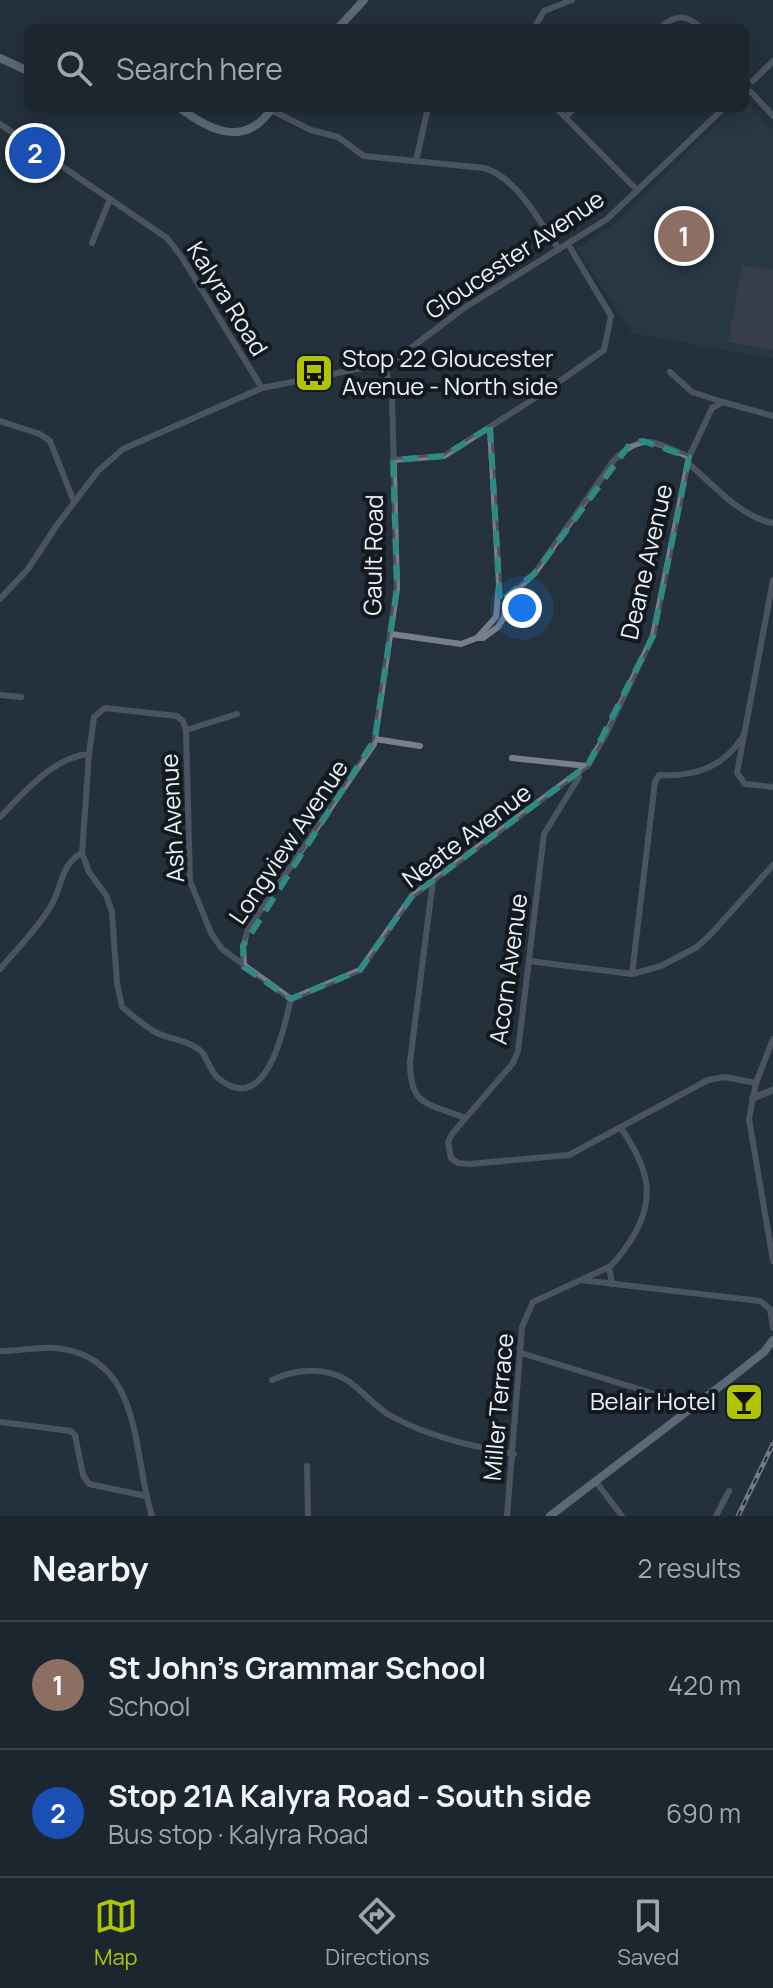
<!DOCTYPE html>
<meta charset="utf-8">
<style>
body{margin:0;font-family:Manrope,sans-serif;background:#252e36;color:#f1f3f6}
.you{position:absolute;left:522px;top:608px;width:28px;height:28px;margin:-20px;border:6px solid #fff;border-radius:50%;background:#1a73e8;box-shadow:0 0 0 12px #1a73e833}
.badge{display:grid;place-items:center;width:52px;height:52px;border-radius:50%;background:#afc504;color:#fff;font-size:26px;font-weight:700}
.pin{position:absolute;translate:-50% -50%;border:4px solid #fff;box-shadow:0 2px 8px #0006}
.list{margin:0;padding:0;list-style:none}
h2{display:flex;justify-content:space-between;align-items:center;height:104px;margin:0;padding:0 32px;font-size:34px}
h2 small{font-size:26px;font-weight:400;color:#a0a5aa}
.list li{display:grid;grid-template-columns:52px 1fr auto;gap:24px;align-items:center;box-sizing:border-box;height:128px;padding:0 32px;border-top:2px solid #3a434a}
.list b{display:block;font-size:30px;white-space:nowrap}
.list p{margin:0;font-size:26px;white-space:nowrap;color:#a0a5aa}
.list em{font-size:26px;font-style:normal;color:#a0a5aa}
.icon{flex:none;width:44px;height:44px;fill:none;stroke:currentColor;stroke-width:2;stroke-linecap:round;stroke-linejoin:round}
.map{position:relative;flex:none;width:773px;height:1516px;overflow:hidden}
.search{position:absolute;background:#1c262e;box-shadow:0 4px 20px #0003;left:24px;right:24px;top:24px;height:88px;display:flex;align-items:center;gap:20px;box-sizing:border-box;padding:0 28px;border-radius:12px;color:#a0a5aa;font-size:30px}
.sheet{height:360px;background:#1c262e}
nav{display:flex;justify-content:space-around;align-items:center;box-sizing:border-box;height:112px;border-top:2px solid #3a434a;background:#1c262e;font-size:22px;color:#a0a5aa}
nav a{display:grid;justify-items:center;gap:4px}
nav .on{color:#afc504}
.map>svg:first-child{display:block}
</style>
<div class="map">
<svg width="773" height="1516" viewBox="0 0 773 1516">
<rect width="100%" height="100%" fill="#25323d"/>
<!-- built -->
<polygon fill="#2a3e4d" points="745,103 748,103 773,130 773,359 632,333 577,249 614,224 733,108 745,108"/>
<!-- green -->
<polygon fill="#504d61" points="742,265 773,270 773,350 728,342"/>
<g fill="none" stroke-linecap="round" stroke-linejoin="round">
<!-- minor -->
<g stroke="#797e8c" stroke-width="6">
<polyline points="534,28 544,11 572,0"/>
<path d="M660 28C675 14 687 14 701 28"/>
<polyline points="745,78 746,79"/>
<polyline points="753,81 773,61"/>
<polyline points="751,92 773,116"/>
<polyline points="556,108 637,190"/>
<path d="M271 110 311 130 338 137 364 156 484 168C518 178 539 222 559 249"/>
<polyline points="566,117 575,108"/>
<polyline points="0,124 167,238 181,256 262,388"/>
<polyline points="416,161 428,108"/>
<polyline points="92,243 110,199"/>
<polyline points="392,360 399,357 464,308 607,219 724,108"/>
<polyline points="378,365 381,358 387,357 392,360"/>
<polyline points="670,372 692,392 723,402"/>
<polyline points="0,421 40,434 50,441 74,502"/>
<polyline points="393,460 444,456 543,393 604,350 611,316 568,244"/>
<path d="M689 464C713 484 740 517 773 523"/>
<polyline points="773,580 737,773 745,784 773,787"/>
<polyline points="0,599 28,569 57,525 98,471 123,449 262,388 378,365"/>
<polyline points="391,634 461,644 477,638 496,617 499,584 490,427"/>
<path d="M477 638H483L498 627 503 619 512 594 535 573 614 460C643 431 655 442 689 457"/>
<polyline points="0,695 21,697"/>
<polyline points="186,730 237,714"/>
<polyline points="375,739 420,746"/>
<polyline points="512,758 587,766"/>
<polyline points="579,777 544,834 518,1051 513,1063 452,1134 448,1142 451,1158 458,1163 470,1164 569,1155 708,1080 725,1077 756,1083"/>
<path d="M0 817C24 793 53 757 89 754"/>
<path d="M433 880 410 1062C410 1107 428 1103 465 1118"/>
<polyline points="529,961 632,974 661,966 697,947 711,934 773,865"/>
<polyline points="244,967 243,946 248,929 374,744 397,588 392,395 386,371"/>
<path d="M0 969C17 949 38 928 51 906 62 888 61 863 82 853"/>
<path d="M632 974 655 782 659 775C696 777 724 767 744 735"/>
<path d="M291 999 222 949 211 933 190 881 186 730 183 721 177 716 105 708 94 717 89 754 82 853 89 872 106 895 112 912 117 983 122 1007C133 1016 144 1026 157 1033 170 1039 191 1041 202 1052 208 1060 210 1071 218 1078 266 1118 283 1031 291 999L360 970 412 896 588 765 606 734 653 636 689 457 712 408 723 402 773 416"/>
<polyline points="773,1039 756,1083 749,1119 773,1261"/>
<polyline points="581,1280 760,1301 770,1309 773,1328"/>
<path d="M612 1284 609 1267C618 1260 623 1251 629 1243 658 1199 649 1169 621 1128"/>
<path d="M0 1351C19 1352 37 1346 56 1348 144 1357 132 1454 152 1516"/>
<polyline points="521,1353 678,1401 686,1412"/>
<path d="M272 1380C295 1369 326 1366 348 1381 363 1391 375 1407 391 1416 429 1437 471 1446 514 1454"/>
<polyline points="0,1422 71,1431 75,1435 83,1475 89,1484 146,1496"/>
<polyline points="307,1466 308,1516"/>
<polyline points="596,1482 622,1516"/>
<polyline points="507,1516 522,1327 533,1302 609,1267"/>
<polyline points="716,1516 729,1491"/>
</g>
<!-- tertiary -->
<polyline stroke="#797e8c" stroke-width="7" points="753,1098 773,1090"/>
<!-- secondary -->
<g stroke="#a1aac0" stroke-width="8">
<polyline points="338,28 364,0"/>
<polyline points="0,58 28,71"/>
<path d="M180 108C210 131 246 148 272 108"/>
<polyline points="550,1516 740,1371 764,1352 773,1340"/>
</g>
<!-- rail casing -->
<g stroke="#cad2db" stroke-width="5">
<polyline id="rail" points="738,1516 773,1444"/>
</g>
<!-- rail -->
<use href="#rail" stroke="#13191e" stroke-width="2" stroke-dasharray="6" stroke-linecap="butt"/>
</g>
<!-- marked area -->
<path d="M0 0H773V1516H0ZM490 427 500 602 535 573 630 444 643 441 689 457 653 636 588 765 412 896 360 970 291 999 244 967 243 946 375 739 397 588 393 460 444 456Z" fill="#25323d" fill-opacity=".55" fill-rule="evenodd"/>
<path fill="none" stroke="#308983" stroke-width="6" stroke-dasharray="16 10" stroke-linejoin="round" d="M490 427 500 602 535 573 630 444 643 441 689 457 653 636 588 765 412 896 360 970 291 999 244 967 243 946 375 739 397 588 393 460 444 456Z"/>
<!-- icons -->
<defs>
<g id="bus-square" transform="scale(2)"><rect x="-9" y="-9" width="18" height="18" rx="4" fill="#afc504" stroke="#13191e"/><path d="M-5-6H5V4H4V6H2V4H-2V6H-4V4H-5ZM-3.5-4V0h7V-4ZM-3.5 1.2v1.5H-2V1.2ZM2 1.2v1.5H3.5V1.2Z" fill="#111"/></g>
<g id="bar-square" transform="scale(2)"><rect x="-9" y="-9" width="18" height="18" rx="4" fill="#afc504" stroke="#13191e"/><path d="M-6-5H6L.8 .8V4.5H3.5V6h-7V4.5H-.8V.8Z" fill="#111"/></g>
</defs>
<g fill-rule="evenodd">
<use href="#bus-square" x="314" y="373"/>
<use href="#bar-square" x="744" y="1402"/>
</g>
<g text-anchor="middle" stroke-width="8" stroke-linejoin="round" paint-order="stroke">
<!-- street labels -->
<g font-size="24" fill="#eaf2fa" stroke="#13191e">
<text transform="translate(515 255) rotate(-34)" y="8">Gloucester Avenue</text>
<text transform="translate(227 299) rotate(58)" y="8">Kalyra Road</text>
<text transform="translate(374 555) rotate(-89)" y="8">Gault Road</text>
<text transform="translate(647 562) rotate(-77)" y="8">Deane Avenue</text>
<text transform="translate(173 818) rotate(-93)" y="8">Ash Avenue</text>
<text transform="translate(467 836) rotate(-37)" y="8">Neate Avenue</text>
<text transform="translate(289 842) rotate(-56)" y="8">Longview Avenue</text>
<text transform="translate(509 969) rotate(-82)" y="8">Acorn Avenue</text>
<text transform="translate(499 1407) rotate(-85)" y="8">Miller Terrace</text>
</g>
<!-- poi labels -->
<g font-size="24" fill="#eaf2fa" stroke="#13191e" text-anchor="start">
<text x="342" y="367">Stop 22 Gloucester<tspan x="342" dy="28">Avenue - North side</tspan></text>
<text x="716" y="1410" text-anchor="end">Belair Hotel</text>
</g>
</g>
</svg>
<div class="you"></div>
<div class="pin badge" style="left:684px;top:236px;background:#8d6e63">1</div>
<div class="pin badge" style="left:35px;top:153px;background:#1a4fb4">2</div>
<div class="search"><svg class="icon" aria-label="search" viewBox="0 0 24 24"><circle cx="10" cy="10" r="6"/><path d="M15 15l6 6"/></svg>Search here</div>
</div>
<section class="sheet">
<h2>Nearby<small>2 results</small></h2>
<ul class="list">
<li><span class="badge" style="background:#8d6e63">1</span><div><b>St John's Grammar School</b><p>School</p></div><em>420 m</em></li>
<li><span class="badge" style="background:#1a4fb4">2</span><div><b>Stop 21A Kalyra Road - South side</b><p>Bus stop · Kalyra Road</p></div><em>690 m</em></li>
</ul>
</section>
<nav>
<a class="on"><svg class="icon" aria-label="map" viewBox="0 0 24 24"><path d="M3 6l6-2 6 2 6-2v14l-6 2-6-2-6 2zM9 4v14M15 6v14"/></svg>Map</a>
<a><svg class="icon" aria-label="directions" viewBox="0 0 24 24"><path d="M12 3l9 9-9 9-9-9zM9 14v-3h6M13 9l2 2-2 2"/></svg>Directions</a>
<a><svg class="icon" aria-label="saved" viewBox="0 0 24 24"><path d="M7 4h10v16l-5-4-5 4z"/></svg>Saved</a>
</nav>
